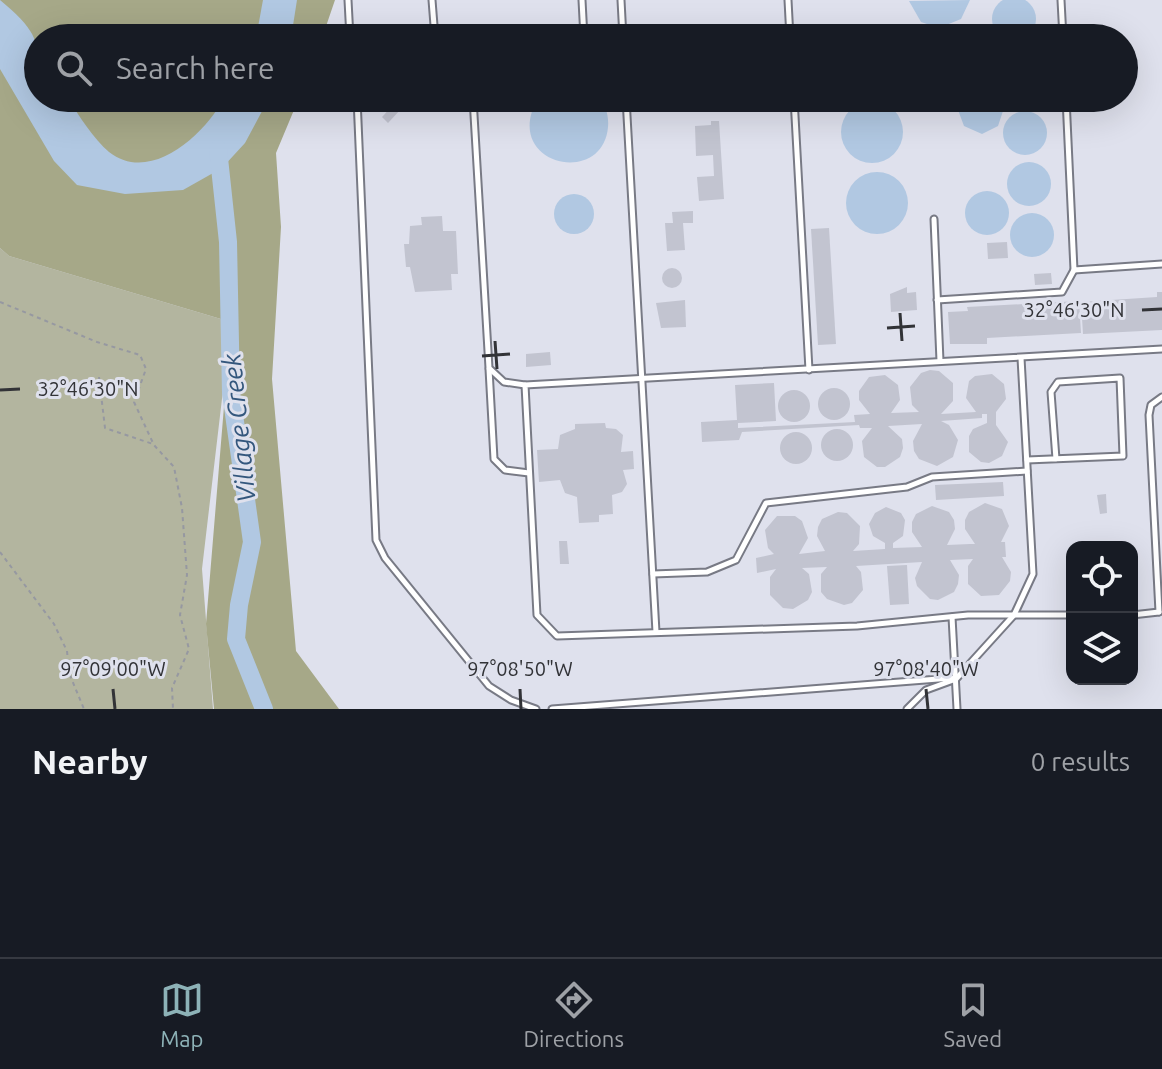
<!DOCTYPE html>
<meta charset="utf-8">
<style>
body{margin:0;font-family:Ubuntu,sans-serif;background:#242831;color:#f1f3f6}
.controls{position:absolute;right:24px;bottom:24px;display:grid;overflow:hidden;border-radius:16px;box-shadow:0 8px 32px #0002}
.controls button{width:72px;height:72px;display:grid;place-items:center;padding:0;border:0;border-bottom:2px solid #363941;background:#171b24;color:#f1f3f6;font:40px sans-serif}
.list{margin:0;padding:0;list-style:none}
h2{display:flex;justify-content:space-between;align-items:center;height:104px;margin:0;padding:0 32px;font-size:34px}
h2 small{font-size:26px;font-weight:400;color:#9ea1a6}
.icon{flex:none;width:44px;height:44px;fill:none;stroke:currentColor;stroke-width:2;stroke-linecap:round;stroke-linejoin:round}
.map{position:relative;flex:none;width:1162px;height:709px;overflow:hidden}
.search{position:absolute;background:#171b24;box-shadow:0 8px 32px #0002;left:24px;right:24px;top:24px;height:88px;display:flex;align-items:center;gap:20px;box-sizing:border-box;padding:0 28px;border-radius:44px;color:#9ea1a6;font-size:30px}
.sheet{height:248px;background:#171b24}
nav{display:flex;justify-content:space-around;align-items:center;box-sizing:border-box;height:112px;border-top:2px solid #363941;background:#171b24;font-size:22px;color:#9ea1a6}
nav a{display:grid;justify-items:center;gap:4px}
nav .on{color:#8db2b7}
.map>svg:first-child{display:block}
</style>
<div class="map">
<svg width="1162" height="709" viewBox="0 0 1162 709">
<rect width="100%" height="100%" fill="#dfe1ed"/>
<!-- green -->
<polygon fill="#b3b59f" points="0,248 9,256 231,322 202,569 213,709 0,709"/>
<!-- forest -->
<polygon fill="#a6a888" points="0,0 335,0 322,38 38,38 38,98 299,98 276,153 281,227 272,379 296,651 339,709 214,709 206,624 231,322 9,256 0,248"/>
<!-- water -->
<g fill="#b1c8e2">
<circle cx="1014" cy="19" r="22"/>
<path d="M0 0C44 37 38 43 38 98H68C78 115 94 139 109 152 151 185 206 133 224 98H269L245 143 222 168 183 190 125 194 77 185 54 161 0 69Z"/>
<polygon points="263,0 297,0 291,38 256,38"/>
<polygon points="970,0 961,19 939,28 921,22 909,1"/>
<path d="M538 98H599C606 106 609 116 608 127 603 188 500 165 538 98Z"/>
<polygon points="963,98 999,98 1003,111 998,126 982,134 964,126 958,110"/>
<circle cx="872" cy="132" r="31"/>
<circle cx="1025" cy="133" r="22"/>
<circle cx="1029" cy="184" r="22"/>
<circle cx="877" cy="203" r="31"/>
<circle cx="987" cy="213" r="22"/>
<circle cx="574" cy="214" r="20"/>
<circle cx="1032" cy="235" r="22"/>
</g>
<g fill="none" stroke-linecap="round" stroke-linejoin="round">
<!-- river -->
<polyline stroke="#b1c8e2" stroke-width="18" points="218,149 228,242 231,393 252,542 239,605 236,639 264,709"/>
</g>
<!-- building -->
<g fill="#c2c4d0">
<polygon points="395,103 401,109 388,123 382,117"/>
<polygon points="711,121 719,121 724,199 699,201 697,177 714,176 713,155 696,156 695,126 711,125"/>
<polygon points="693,211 693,223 683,223 685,250 667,251 665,223 673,223 672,212"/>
<polygon points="442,216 443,231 456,231 458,274 451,274 452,290 415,292 410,267 406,267 404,244 409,244 410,226 422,225 421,217"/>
<polygon points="829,228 836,344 818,345 811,229"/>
<polygon points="1007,242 1008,258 988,259 987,243"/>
<circle cx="672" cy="278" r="10"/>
<polygon points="1051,273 1052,284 1035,285 1034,274"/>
<polygon points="907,287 907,293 916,292 917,310 891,312 890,294"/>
<polygon points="1157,292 1162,292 1162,330 1083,334 1081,302 1157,297"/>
<polygon points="685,300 686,327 661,328 656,303"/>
<polygon points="1079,301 1081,333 987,338 987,344 950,344 948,312 968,311 967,307"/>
<polygon points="550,352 551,365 526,367 526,354"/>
<polygon points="930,370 939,371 953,383 953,401 941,414 976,412 966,398 969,381 975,376 992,374 1004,384 1006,399 996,412 996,425 1008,442 1002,456 989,463 981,462 969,452 969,436 973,429 987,423 987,414 982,414 982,418 941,421 949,425 958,440 953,457 937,466 919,459 914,451 913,441 922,424 888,426 902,439 903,448 900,457 885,467 877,467 864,457 862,441 872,428 860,428 859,425 742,432 739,440 702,442 701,422 737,420 735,385 774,383 776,421 738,423 738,428 855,422 854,415 870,414 859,400 859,391 869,377 885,375 898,385 900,400 891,413 919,412 912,405 910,387 921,373"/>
<circle cx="834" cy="404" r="16"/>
<circle cx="794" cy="406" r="16"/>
<polygon points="605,423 606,428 616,429 623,435 621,452 633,451 634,469 623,470 627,484 622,492 612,495 613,514 599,515 599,522 579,523 577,497 565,493 560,480 539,482 537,450 558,449 560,435 575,429 575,424"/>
<circle cx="837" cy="445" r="16"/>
<circle cx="796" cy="448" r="16"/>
<polygon points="1003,482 1004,496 936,500 935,485"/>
<polygon points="1106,494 1107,513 1100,514 1097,495"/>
<polygon points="985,503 1002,509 1009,526 1001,542 1005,542 1006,557 1002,557 1011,572 1010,581 999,595 981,596 968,584 968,566 973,559 950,560 959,575 958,584 954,592 938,600 930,599 917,586 915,578 922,562 856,566 861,572 863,590 852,603 844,605 827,599 821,592 821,574 827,567 802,568 809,574 812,592 808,600 793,609 783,608 770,595 770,577 776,569 757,573 756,558 774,554 768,548 765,530 777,516 795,516 802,521 808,538 799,554 825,551 817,536 818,527 822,519 838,512 847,513 860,526 859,544 853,551 885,549 885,543 873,536 869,524 875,513 886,507 901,513 905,520 903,536 893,543 893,548 922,547 912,532 912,522 916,514 932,506 949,512 954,520 955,529 947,545 970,544 975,544 965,529 965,520 969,512"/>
<polygon points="559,541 567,541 569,564 560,564"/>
<polygon points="907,565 909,604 890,605 887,566"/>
</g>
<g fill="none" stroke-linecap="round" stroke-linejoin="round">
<!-- lane casing -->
<g stroke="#787a85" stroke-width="9">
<g id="lane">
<polyline points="348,0 350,38"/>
<polyline points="432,0 435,38"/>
<polyline points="582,0 584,38"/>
<polyline points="621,0 623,38"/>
<polyline points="788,0 790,38"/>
<polyline points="1061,0 1063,38"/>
<polyline points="357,98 376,540 385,558 489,686 511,700 536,709"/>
<polyline points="473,98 489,368 504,382 525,385"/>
<polyline points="626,98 656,632"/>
<polyline points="794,98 809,370"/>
<polyline points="1066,98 1074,270 1162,264"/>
<polyline points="934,219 940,361"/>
<polyline points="937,300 1062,292 1074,270"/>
<polyline points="489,369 494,459 505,470 529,473"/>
<polyline points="1027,460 1123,456 1120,378 1058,382 1051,392 1056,459"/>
<polyline points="653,574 707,572 736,560 766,503 907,487 932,477 1027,471"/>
<polyline points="1159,612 1149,415 1151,405 1162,397"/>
<polyline points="1072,615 968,615 857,626 557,636 537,615 525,385 1162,349"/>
<polyline points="1132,615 1159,612"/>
<polyline points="952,617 957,709"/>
<polyline points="552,709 951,678"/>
<polyline points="907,709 926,690 956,679 1014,615 1033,574 1021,358"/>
</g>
</g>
<!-- path -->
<g stroke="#9698a1" stroke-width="2" stroke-dasharray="4 4" stroke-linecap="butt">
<polyline points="0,302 97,342 140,355 146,369 134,402 153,443"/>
<polyline points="99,377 105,428 153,444 174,467 182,508 187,575 180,615 189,649 172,688 173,709"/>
<polyline points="0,552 54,624 67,651 69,673 84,709"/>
</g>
<!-- lane -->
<use href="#lane" stroke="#fff" stroke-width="5"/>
</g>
<!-- ticks -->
<path fill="none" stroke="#323337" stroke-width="3" d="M1142 310 1162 309M900 313 902 341M887 328 915 326M495 341 497 369M482 356 510 354M0 390 20 389M113 689 115 709M520 689 521 709M926 689 928 709"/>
<g text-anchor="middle" stroke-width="6" stroke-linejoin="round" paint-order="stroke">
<!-- water labels -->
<g font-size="26" font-style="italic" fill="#34577d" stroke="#dfe1ed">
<text transform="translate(239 428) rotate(-96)" y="9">Village Creek</text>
</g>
</g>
<g font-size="20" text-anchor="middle" fill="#323337" stroke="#dfe1ed" stroke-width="6" stroke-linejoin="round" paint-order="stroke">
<text x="1074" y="317">32°46'30"N</text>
<text x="88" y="396">32°46'30"N</text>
<text x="113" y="676">97°09'00"W</text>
<text x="520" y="676">97°08'50"W</text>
<text x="926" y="676">97°08'40"W</text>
</g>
</svg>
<div class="controls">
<button><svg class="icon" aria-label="locate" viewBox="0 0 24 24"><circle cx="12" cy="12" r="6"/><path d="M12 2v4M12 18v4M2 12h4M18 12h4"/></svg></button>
<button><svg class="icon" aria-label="layers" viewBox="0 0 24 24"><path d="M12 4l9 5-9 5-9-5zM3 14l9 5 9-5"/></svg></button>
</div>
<div class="search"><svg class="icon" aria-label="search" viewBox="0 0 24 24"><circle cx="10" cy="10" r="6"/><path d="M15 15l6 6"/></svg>Search here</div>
</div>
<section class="sheet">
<h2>Nearby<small>0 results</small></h2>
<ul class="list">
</ul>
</section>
<nav>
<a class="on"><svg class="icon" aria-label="map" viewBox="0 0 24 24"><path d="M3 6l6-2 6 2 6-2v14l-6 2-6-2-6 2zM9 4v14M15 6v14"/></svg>Map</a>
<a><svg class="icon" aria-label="directions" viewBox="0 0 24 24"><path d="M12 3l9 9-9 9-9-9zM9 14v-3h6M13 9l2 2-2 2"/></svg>Directions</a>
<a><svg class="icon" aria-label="saved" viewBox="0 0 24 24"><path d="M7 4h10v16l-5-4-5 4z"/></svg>Saved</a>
</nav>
